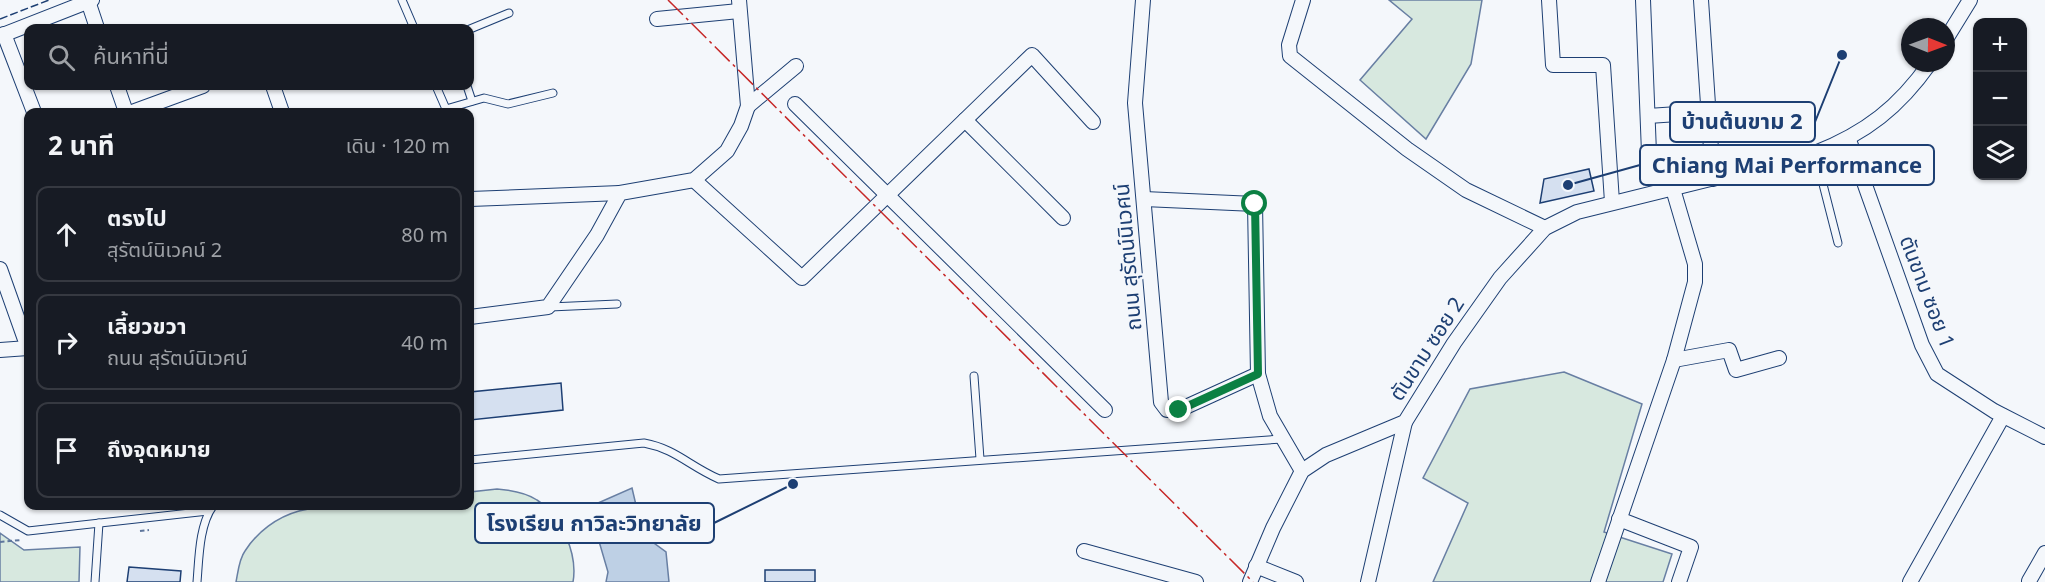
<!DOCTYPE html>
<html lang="th">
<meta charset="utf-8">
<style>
body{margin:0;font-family:"Noto Sans","Noto Sans Thai",sans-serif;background:#242831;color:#f1f3f6}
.controls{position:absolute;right:18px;top:18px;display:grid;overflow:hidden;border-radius:12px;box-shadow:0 2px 4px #0004}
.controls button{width:54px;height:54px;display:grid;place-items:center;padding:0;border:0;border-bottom:2px solid #363941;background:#171b24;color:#f1f3f6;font:30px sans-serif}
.compass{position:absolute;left:1901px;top:18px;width:54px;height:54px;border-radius:50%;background:#171b24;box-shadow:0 2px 4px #0004;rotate:91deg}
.stop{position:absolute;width:18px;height:18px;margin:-14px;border:4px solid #0b8043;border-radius:50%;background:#fff}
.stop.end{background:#0b8043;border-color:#fff;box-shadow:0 2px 6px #0008}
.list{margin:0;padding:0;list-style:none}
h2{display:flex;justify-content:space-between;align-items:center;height:78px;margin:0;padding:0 24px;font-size:26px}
h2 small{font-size:20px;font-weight:400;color:#9ea1a6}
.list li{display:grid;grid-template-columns:39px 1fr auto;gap:18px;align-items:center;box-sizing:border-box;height:96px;margin:0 12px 12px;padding:0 12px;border:2px solid #363941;border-radius:12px}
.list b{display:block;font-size:22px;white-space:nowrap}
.list p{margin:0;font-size:20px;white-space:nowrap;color:#9ea1a6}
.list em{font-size:20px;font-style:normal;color:#9ea1a6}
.icon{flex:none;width:33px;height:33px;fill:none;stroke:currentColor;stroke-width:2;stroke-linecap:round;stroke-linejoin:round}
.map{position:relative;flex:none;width:2045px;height:582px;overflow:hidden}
.search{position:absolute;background:#171b24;box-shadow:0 2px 4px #0004;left:24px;top:24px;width:450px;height:66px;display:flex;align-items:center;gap:15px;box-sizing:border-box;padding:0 21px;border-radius:12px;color:#9ea1a6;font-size:22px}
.panel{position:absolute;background:#171b24;box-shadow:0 2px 4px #0004;left:24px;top:108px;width:450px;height:402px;border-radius:12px}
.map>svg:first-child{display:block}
</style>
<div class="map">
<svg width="2045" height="582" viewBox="0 0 2045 582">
<rect width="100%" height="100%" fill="#f4f7fb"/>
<!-- green -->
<g fill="#d7e8df" stroke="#687fa3" stroke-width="1.5">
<polygon points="1389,0 1482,0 1471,64 1426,139 1360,80 1412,19"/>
<polygon points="1564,372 1642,404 1604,532 1672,554 1663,582 1433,582 1468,503 1423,478 1470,389"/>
<path d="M497 489C510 490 525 492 537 500 561 515 578 554 573 582H236C238 572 239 559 245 551 257 532 277 517 299 511 353 498 415 506 470 506V492Z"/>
<polygon points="0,533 24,550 80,547 79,582 0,582"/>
</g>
<!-- water -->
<polygon fill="#bed0e5" stroke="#687fa3" stroke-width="1.5" points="632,488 643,535 666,552 669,582 606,582 608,572 589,507"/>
<!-- building -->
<g fill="#d5e0f0" stroke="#1d3f73" stroke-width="1.5">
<polygon points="1589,169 1594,191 1540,203 1544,179"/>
<polygon points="561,383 563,410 470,420 470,392"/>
<polygon points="129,567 181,571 180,582 127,582"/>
<rect x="765" y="570" width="50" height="12"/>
</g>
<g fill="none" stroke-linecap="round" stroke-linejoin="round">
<!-- service casing -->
<g stroke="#1d3f73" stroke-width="9">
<g id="service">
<polyline points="402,0 414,28"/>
<polyline points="470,29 509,13"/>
<polyline points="436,86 446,109 484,98 508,104 553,93"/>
<polyline points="467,86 472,101"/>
<polyline points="1815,153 1838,243"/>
<polyline points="550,307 617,304"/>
<polyline points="974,376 980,459"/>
<path d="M470 460 644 443C676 449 689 466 719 479L1282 439"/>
<polyline points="0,515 28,531 208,511"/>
<polyline points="95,582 99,523"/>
<path d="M197 582C199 559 199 525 213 506"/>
</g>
</g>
<!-- minor casing -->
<g stroke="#1d3f73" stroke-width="16">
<g id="minor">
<polyline points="1143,0 1135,103 1161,402 1167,410 1179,410 1258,374"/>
<polyline points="1303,0 1289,45 1290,56 1407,149 1466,190 1545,228"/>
<polyline points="1549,0 1553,65 1603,65 1612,202"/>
<polyline points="1643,0 1649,153"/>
<polyline points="1701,0 1713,179"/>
<polyline points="88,1 97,28"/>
<polyline points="657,19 739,11"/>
<polyline points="4,34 34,112"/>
<polyline points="0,36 92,0"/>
<polyline points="1946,39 1970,0"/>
<polyline points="117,86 126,112"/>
<polyline points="273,86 282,112"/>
<polyline points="795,104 1105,410"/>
<polyline points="748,106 796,66"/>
<polyline points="132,112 203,86"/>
<polyline points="1648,116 1708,112"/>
<polyline points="965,120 1063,218"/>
<polyline points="1849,140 1922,345 1937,374 1994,411 2045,437"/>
<polyline points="694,180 802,278 1032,55 1093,122"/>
<polyline points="470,199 620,193"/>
<polyline points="1144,199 1255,204 1258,374 1270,416 1302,471"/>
<polyline points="0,269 28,348"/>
<polyline points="470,317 548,307 597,235 620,193 694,180 727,151 741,126 748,106 739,0"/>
<polyline points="0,350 28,348"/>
<polyline points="1674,360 1729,350 1736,370 1779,358"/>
<polyline points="1619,519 1691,547 1679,582"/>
<polyline points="1084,551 1196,582"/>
<polyline points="1256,566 1296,582"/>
<polyline points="2029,581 2045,553"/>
<path d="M1250 582 1273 528 1302 471 1326 455 1405 422 1454 343 1500 278 1545 228 1577 212 1815 153C1866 133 1899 107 1930 63"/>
<polyline points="1368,582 1405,422"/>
<polyline points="1598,582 1674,360 1695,282 1695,264 1673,189"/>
<polyline points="1910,582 2003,416"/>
</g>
</g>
<!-- path -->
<g stroke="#5e769c" stroke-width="2" stroke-dasharray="4.5 3" stroke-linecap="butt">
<polyline points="140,531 149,530"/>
<polyline points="0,542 21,540"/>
</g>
<!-- service -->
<use href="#service" stroke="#f4f7fb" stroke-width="7"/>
<!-- minor -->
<use href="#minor" stroke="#f4f7fb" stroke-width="14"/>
<!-- fence -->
<polyline stroke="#1d3f73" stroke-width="1.5" stroke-dasharray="8 3" stroke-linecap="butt" points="0,19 49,0"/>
<!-- power -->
<polyline stroke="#c62828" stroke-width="1.5" stroke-dasharray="21 4.5 3 4.5" stroke-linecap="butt" points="668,0 1253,582"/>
</g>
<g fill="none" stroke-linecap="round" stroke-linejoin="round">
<!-- route -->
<polyline stroke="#0b8043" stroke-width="8" points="1179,410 1258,374 1255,204"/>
</g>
<g text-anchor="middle" stroke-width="4.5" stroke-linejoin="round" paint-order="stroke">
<!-- street labels -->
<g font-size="21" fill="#1d3f73" stroke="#f4f7fb">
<text transform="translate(1128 257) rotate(-95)" y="7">ถนน สุรัตน์นิเวศน์</text>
<text transform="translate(1927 292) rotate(69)" y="7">ตันขาม ซอย 1</text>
<text transform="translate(1427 349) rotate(-57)" y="7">ตันขาม ซอย 2</text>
</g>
</g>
<!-- callouts -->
<path fill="none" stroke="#1d3f73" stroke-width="2" d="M1842 55L1815 122M1568 185L1640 165M793 484L714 523"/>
<g fill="#1d3f73" stroke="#f4f7fb" stroke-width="2">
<circle cx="1842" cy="55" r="6"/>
<circle cx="1568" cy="185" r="6"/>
<circle cx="793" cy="484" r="6"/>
</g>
<g fill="#f4f7fb" stroke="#1d3f73" stroke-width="2">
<rect x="1670" y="102" width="145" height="40" rx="6"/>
<rect x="1640" y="145" width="294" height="40" rx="6"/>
<rect x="475" y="503" width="239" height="40" rx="6"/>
</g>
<g font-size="22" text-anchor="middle" font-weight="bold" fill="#1d3f73">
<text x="1742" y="129">บ้านต้นขาม 2</text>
<text x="1787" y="173">Chiang Mai Performance</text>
<text x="594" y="531">โรงเรียน กาวิละวิทยาลัย</text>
</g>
</svg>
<div class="controls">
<button>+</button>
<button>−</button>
<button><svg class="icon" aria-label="layers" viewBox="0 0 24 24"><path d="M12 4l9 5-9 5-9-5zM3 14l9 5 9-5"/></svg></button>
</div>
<svg class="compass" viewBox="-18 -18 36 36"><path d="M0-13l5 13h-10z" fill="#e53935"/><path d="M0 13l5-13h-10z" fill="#9ea1a6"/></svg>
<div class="stop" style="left:1255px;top:204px"></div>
<div class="stop end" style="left:1179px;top:410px"></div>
<div class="search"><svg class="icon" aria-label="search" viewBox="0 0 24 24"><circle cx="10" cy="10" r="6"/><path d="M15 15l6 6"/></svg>ค้นหาที่นี่</div>
<section class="panel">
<h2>2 นาที<small>เดิน · 120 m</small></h2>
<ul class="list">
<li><svg class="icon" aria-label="ahead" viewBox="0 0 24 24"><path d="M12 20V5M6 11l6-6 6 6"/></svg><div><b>ตรงไป</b><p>สุรัตน์นิเวคน์ 2</p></div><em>80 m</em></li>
<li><svg class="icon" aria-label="right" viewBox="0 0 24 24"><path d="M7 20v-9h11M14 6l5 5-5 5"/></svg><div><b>เลี้ยวขวา</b><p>ถนน สุรัตน์นิเวศน์</p></div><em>40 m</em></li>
<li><svg class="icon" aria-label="arrive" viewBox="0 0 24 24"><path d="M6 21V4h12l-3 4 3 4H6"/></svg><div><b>ถึงจุดหมาย</b></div></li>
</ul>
</section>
</div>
